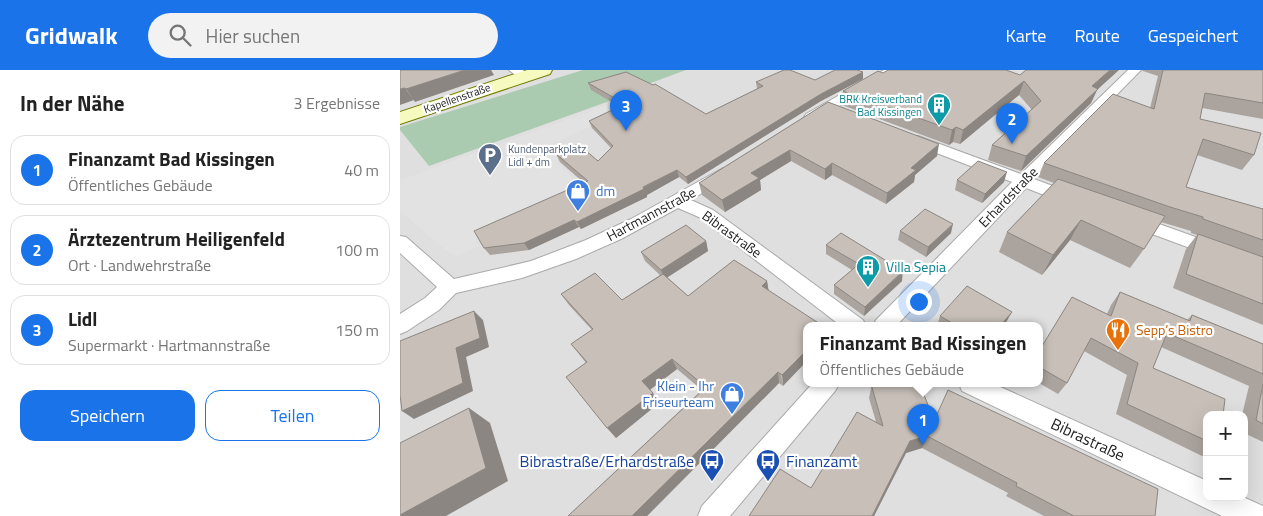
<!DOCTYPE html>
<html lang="de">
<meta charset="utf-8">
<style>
body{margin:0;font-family:"Titillium Web",sans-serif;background:#f2f2f2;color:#222}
.controls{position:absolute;right:15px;bottom:15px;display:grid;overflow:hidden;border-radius:10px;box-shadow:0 5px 20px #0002}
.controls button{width:45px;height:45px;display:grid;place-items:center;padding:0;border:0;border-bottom:1px solid #e0e0e0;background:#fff;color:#222;font:25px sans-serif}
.you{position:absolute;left:518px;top:231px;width:18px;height:18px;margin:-12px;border:4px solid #fff;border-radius:50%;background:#1a73e8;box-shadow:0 0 0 8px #1a73e833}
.badge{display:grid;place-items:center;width:32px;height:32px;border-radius:50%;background:#1a73e8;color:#fff;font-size:16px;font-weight:700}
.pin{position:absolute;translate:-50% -41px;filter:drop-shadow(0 1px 2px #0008)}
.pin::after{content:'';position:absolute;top:26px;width:18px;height:15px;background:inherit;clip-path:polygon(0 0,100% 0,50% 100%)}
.popup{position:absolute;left:403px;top:252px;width:240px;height:65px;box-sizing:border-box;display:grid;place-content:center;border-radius:10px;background:#fff;filter:drop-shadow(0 1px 4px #0005);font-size:16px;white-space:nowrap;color:#767676}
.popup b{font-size:19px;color:#222}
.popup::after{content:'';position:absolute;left:50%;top:100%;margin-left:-10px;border:10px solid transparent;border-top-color:#fff}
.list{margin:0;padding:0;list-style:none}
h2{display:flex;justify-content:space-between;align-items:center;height:65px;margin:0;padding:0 20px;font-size:21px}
h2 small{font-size:16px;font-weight:400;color:#767676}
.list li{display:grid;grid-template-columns:32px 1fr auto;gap:15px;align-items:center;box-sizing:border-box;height:70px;margin:0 10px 10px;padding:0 10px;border:1px solid #e0e0e0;border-radius:15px}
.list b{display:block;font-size:19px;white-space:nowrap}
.list p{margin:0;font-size:16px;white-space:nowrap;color:#767676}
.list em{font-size:16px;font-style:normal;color:#767676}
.actions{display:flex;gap:10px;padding:15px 20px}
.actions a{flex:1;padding:11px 0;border:1px solid #1a73e8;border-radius:15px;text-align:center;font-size:18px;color:#1a73e8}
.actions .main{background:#1a73e8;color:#fff}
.icon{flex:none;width:28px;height:28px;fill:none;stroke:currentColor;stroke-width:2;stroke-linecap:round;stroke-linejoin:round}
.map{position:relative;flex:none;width:863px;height:446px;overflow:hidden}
header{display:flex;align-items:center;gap:30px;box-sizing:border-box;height:70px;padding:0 25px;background:#1a73e8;color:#fff}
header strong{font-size:24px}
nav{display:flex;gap:28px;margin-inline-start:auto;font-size:18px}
.search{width:350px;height:45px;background:#f2f2f2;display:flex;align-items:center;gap:12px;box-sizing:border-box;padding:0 18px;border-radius:28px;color:#767676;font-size:19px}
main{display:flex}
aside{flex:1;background:#fff}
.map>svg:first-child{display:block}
</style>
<header>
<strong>Gridwalk</strong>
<div class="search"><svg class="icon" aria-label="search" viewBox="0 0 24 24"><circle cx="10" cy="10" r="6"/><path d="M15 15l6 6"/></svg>Hier suchen</div>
<nav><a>Karte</a><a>Route</a><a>Gespeichert</a></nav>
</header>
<main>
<aside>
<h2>In der Nähe<small>3 Ergebnisse</small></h2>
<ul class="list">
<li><span class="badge">1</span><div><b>Finanzamt Bad Kissingen</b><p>Öffentliches Gebäude</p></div><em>40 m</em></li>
<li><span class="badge">2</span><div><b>Ärztezentrum Heiligenfeld</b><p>Ort · Landwehrstraße</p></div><em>100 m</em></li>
<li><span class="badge">3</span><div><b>Lidl</b><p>Supermarkt · Hartmannstraße</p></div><em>150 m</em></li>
</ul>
<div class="actions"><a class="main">Speichern</a><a>Teilen</a></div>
</aside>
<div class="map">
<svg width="863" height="446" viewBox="0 0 863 446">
<rect width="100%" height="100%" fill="#f2efe9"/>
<!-- residential -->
<path fill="#e0dfdf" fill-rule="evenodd" d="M0 0H863V446H0ZM407 256H639V314H407ZM807 345H844V427H807Z"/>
<!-- cemetery -->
<polygon fill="#aacbaf" points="183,0 286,0 240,17 240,20 29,96 0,60 0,57"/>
<!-- parking -->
<polygon fill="#e2e2e2" points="224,29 235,36 147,76 162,89 156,92 174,108 182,105 195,115 75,169 79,176 57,186 47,181 0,141 0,110"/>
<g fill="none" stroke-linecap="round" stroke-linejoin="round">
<!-- street casing -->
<g stroke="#a9a9a9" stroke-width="2">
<g id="street">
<polygon points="109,0 123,0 130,6 128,9 120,9"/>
<polygon points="484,0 499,0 416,50 411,51 404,47 406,44"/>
<polygon points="728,0 741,0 634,109 677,125 679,129 677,133 671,134 665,133 626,118 496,256 473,256 476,250 612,112 508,72 506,69 508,66 518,66 621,104"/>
<polygon points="323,98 329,100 331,103 329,106 291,130 313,140 463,250 466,256 441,256 301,148 278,138 221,169 176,189 122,208 56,223 39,240 7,261 0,264 0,244 25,228 37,217 0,183 0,166 6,167 54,209 131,191 186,170 231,149"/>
<polygon points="731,144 863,191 863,205 725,154 722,150 725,146"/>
<polygon points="412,314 439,314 435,321 330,446 298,446 302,436"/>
<polygon points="559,314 594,314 807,411 807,427 843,427 863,436 863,446 822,446 562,321"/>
</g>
</g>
<!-- secondary casing -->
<g stroke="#707d05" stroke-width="2">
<polygon id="secondary" points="127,0 152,0 150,4 0,54 0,42"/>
</g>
<!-- street -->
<use href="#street" fill="#fff" fill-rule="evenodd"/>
<!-- secondary -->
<use href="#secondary" fill="#f7fabf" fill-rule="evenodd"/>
</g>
<!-- wall -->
<g fill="#aba49e">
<polygon points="742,0 863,0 863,49 802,38 800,49 854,85 842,100 797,85 786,117 863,139 863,255 773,218 786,179 797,165 791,163 791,161 761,152 744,179 730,198 670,170 642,205 599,182 607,162 654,113 638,107 644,93 750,38 758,6 743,1"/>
<polygon points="463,2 463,9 421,31 288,114 279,107 247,125 247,127 181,159 179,157 129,180 90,185 84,178 184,113 160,92 156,84 198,91 211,78 192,58 189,51 220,37 191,20 188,13 306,44 357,19 356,12 415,10"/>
<polygon points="483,3 620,5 697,20 691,33 621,101 588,90 592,75 632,40 619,25 560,74 553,72 549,75 442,35 443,21"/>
<polygon points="428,32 537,86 515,105 514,112 486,134 432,105 425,110 391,91 360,110 361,120 325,142 302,125 299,113"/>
<polygon points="557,110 604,112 582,133 555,120"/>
<polygon points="500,161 551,163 526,187 498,170"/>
<polygon points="306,171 308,181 267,207 288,226 367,211 383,316 379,313 247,446 168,446 302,320 277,299 250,320 259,333 216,368 186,293 171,274 192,260 169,235 161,224 222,230 260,205 245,191 241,182"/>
<polygon points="426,175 502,211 464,246 434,224 434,215 452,200 426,184"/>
<polygon points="720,222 787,250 792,245 863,274 863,372 844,363 844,345 842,345 849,316 761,277 753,298 807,345 807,384 802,386 716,344 727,305 684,281 667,313 658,324 639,313 639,280 707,244 711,235"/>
<polygon points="540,246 605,255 604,256 537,256"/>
<polygon points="472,314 534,351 755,446 644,446 606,426 608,423 522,378 506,383 474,446 349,446 411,418 476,352 469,328"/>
</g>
<!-- shaded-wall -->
<g fill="#8b8681">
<polygon points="65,0 91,0 94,5 15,32 6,19"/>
<polygon points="710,0 719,0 697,20 691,33 621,101 626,86 692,16"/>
<polygon points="463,2 463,9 421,31 288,114 286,107 421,24"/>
<polygon points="624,11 619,25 560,74 563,60"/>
<polygon points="5,18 14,30 0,35 0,19"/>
<polygon points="556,57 553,72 549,75 552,60"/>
<polygon points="539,74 537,86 515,105 514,112 486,134 487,123 511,98"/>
<polygon points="390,80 391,91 360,110 361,120 325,142 322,130 351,103"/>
<polygon points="432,93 432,105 425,110 425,99"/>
<polygon points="277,100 279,107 247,125 247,127 181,159 177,152"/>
<polygon points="607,102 604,112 582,133 585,124"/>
<polygon points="174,150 179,157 129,180 124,173"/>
<polygon points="681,150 670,170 642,205 653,185"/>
<polygon points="553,154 551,163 526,187 528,177"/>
<polygon points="306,171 308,181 265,209 261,200"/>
<polygon points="503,201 502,211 464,246 465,237"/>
<polygon points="367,211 369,223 362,216"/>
<polygon points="74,241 83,250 89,277 66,287 73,321 14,349 2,341"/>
<polygon points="612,242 604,256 600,256"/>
<polygon points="407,280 407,291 383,316 382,305"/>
<polygon points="272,289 277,299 248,321 242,311"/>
<polygon points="378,302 379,313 247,446 232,446"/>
<polygon points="253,323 259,333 216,368 207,358"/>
<polygon points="69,338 90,353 108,411 46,446 0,446"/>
<polygon points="527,366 522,378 506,383 474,446 472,446 510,371"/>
</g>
<!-- building -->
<g fill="#c7bfb8" stroke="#8b8681">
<polygon points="0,0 65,0 6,19 5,18 0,19"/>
<polygon points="384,0 390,0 415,10 435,0 457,0 463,2 421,24 286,107 277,100 243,117 244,119 177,152 174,150 124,173 84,178 74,161 188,111 156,84 178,74 198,91 213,76 189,51 225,34 188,13 226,2 253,15 255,14 306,44 363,16 356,12"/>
<polygon points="488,0 606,0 620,5 626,0 710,0 692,16 698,19 626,86 592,75 641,31 624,11 563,60 556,57 552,60 443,21 478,1 483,3"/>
<polygon points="763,0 863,0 863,33 805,23 800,49 861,63 854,85 803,69 786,117 863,139 863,170 803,149 803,147 770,137 644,93 713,24 754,39"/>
<polygon points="428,32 539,74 511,98 516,100 487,123 432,93 425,99 390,80 351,103 359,108 322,130 299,113"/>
<polygon points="578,91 607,102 585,124 557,110"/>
<polygon points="658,109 765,146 744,179 681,150 653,185 607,162"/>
<polygon points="525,139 553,154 528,177 500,161"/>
<polygon points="286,155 306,171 261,200 241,182"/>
<polygon points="441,163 503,201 465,237 434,215 459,194 426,175"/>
<polygon points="798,164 863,187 863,234 786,204"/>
<polygon points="334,190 367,211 362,216 423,256 407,256 407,280 382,305 378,302 232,446 168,446 306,317 272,289 242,311 253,323 207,358 166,307 187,292 171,274 193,259 161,224 195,203 222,230 263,204 288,226"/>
<polygon points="567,216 612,242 600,256 557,256 540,246"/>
<polygon points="720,222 790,251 792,245 863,274 863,304 767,263 753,298 825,329 823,345 807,345 807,371 727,334 738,293 691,268 667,313 639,297 639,281 672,227 711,246"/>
<polygon points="74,241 80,268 56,278 63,313 2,341 0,325 0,271"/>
<polygon points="471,314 520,314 534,351 548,320 758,419 755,446 674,446 616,416 617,413 527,366 510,371 472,446 349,446 380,399 411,418 457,342 483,356"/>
<polygon points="863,314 863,354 856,350"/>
<polygon points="69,338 86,398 0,445 0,373"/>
</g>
<!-- icons -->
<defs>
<g id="building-pin" transform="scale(1.25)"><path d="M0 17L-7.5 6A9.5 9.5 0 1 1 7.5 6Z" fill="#0f9aa8" stroke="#fff"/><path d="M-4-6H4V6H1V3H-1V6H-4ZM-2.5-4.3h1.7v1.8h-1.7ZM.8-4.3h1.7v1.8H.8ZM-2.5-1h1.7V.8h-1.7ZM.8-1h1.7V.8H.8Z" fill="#fff"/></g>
<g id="parking-pin" transform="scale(1.25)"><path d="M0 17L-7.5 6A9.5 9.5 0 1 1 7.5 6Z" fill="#5c6f8a" stroke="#fff"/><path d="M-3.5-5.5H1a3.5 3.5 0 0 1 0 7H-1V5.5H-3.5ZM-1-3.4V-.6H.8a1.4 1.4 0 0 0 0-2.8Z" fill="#fff"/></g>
<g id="shop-pin" transform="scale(1.25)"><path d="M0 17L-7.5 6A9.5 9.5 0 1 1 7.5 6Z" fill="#3f7fe0" stroke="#fff"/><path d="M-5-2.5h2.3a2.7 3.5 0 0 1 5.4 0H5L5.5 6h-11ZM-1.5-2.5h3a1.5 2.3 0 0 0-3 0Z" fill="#fff"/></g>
<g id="restaurant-pin" transform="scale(1.25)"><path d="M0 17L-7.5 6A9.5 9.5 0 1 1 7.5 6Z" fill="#e8710a" stroke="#fff"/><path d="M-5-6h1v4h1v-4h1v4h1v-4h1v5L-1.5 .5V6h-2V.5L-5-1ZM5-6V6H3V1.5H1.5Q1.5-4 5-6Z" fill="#fff"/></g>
<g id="bus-pin" transform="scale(1.25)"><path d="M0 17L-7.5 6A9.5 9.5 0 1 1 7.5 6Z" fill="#1a4fb4" stroke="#fff"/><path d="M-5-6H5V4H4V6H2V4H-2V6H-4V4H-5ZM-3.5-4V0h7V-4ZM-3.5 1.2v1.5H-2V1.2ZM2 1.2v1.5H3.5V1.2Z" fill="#fff"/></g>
</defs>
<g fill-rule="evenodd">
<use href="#building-pin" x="539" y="35"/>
<use href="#parking-pin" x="90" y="85"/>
<use href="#shop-pin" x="178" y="121"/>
<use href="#building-pin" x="468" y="197"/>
<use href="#restaurant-pin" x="718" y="260"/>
<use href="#shop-pin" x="332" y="324"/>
<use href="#bus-pin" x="312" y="391"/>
<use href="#bus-pin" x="368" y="391"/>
</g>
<g text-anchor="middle" stroke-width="4.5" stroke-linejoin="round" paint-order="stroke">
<!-- far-street labels -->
<g font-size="11" fill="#222" stroke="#fff">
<text transform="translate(57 28) rotate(-19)" y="4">Kapellenstraße</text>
</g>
<!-- far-culture labels -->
<g font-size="11" fill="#0d838f" stroke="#fff" text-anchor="end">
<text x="522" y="33">BRK Kreisverband<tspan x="522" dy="13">Bad Kissingen</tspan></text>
</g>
<!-- far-service labels -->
<g font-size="11" fill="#4e5e75" stroke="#fff" text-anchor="start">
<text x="108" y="83">Kundenparkplatz<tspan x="108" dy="13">Lidl + dm</tspan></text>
</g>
<!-- shop labels -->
<g font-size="14" fill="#366cbe" stroke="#fff" text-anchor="start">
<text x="196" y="126">dm</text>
<text x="314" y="321" text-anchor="end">Klein - Ihr<tspan x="314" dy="16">Friseurteam</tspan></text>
</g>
<!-- street labels -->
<g font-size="14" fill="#222" stroke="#fff">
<text transform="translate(608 127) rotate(-46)" y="5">Erhardstraße</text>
<text transform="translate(251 144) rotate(-28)" y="5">Hartmannstraße</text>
<text transform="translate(332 164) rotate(36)" y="5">Bibrastraße</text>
</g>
<!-- culture labels -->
<g font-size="14" fill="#0d838f" stroke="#fff" text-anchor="start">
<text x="486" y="202">Villa Sepia</text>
</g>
<!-- food labels -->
<g font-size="14" fill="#c56008" stroke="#fff" text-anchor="start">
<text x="736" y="265">Sepp’s Bistro</text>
</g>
<!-- near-street labels -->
<g font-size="16" fill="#222" stroke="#fff">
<text transform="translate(688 369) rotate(25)" y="6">Bibrastraße</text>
</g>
<!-- near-transit labels -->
<g font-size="16" fill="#164399" stroke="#fff" text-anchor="end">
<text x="294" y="397">Bibrastraße/Erhardstraße</text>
<text x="386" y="397" text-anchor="start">Finanzamt</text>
</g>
</g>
</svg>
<div class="controls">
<button>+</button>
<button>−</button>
</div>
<div class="you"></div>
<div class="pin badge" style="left:523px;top:375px">1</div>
<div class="popup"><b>Finanzamt Bad Kissingen</b>Öffentliches Gebäude</div>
<div class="pin badge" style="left:612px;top:74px">2</div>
<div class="pin badge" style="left:226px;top:61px">3</div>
</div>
</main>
